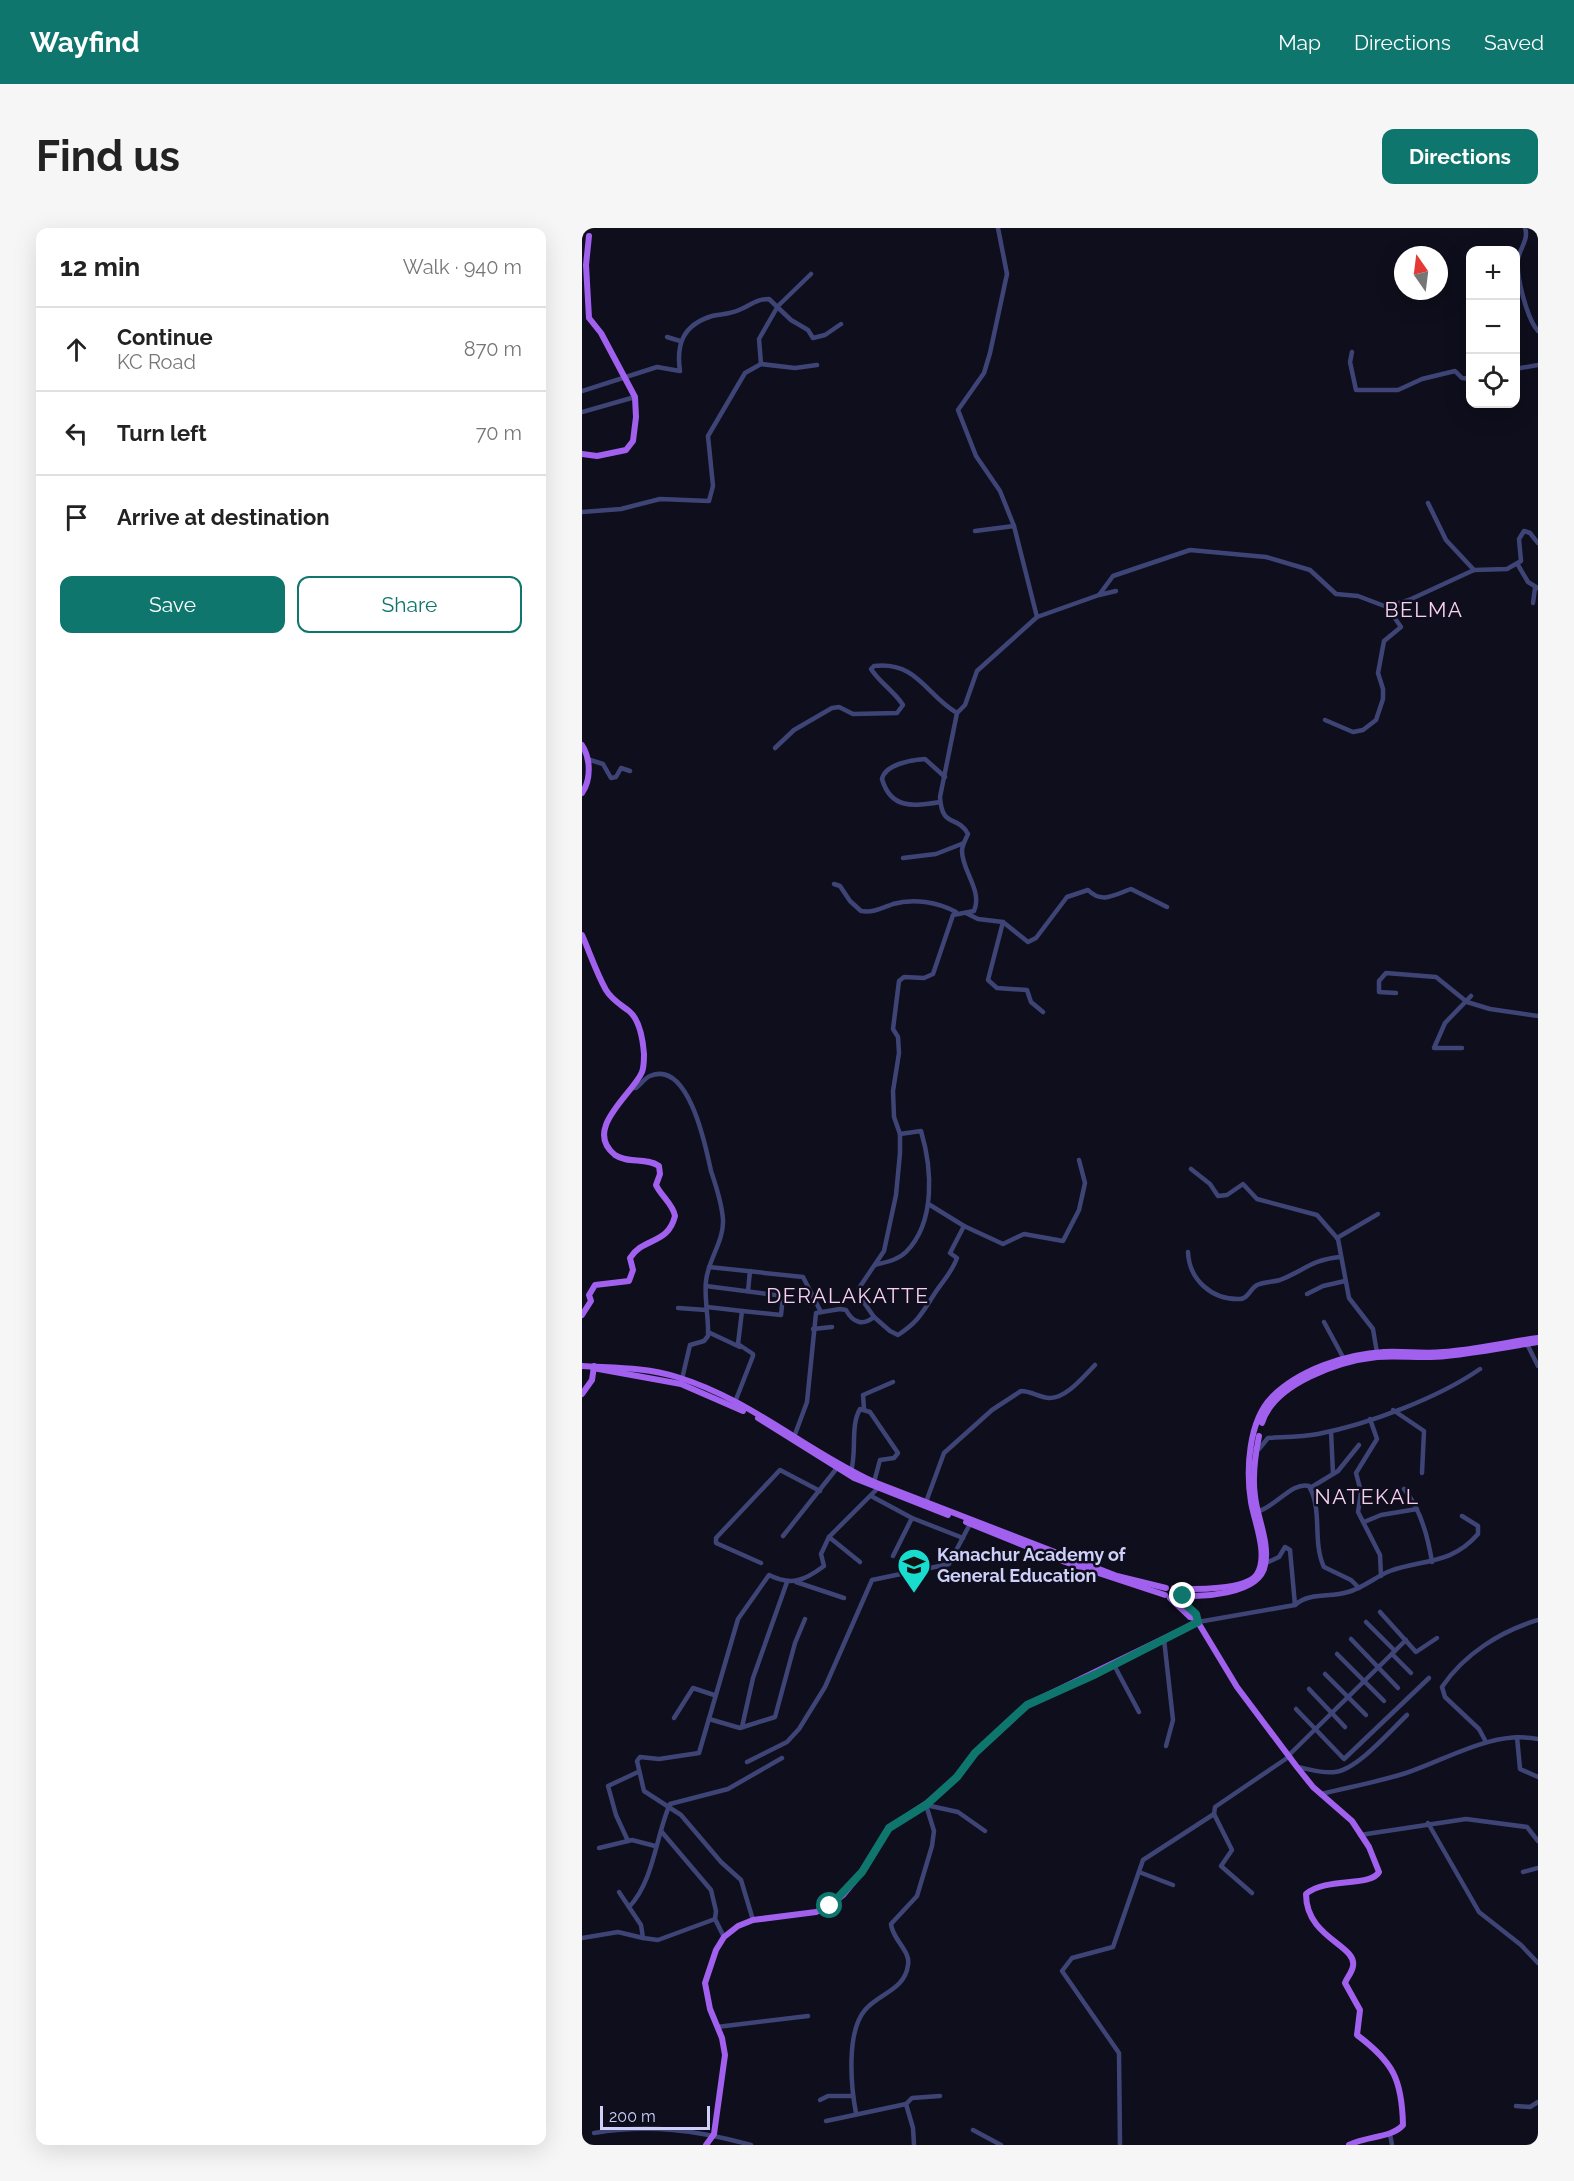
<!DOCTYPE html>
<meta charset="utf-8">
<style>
body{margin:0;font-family:Raleway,sans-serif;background:#f6f6f6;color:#222}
.controls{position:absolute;right:18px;top:18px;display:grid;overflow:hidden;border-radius:12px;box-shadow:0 6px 24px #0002}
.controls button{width:54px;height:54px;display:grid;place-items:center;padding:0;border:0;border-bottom:2px solid #e0e0e0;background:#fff;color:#222;font:30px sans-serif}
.compass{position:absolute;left:812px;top:18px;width:54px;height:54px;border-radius:50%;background:#fff;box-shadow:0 6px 24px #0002;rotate:346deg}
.scale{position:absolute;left:18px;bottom:15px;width:110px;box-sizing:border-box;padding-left:6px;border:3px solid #ced0fa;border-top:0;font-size:16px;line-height:21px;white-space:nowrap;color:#ced0fa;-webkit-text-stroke:4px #0e0e1c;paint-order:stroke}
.stop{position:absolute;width:18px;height:18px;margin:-14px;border:4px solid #0f766e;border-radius:50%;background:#fff}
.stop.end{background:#0f766e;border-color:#fff;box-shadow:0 2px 6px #0008}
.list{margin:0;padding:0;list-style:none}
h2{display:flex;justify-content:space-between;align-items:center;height:78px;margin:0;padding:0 24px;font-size:26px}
h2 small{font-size:20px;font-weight:400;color:#767676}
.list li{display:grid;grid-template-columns:39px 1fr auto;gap:18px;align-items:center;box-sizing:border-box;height:84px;padding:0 24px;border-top:2px solid #e0e0e0}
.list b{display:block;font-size:22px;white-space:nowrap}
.list p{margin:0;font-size:20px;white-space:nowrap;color:#767676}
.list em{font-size:20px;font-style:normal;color:#767676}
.actions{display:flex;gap:12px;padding:18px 24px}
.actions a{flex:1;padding:14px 0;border:2px solid #0f766e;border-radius:12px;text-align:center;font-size:21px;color:#0f766e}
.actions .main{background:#0f766e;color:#fff}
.icon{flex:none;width:33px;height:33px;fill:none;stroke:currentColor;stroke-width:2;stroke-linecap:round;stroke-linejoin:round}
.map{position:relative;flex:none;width:956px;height:1917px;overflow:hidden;border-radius:12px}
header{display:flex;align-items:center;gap:36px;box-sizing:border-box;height:84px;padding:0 30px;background:#0f766e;color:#fff}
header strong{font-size:28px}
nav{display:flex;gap:33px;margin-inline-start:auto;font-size:21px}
.intro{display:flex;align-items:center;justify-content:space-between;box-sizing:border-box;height:144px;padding:0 36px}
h1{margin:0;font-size:42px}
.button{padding:15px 27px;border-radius:12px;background:#0f766e;color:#fff;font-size:21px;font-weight:700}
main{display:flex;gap:36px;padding:0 36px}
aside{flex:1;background:#fff;border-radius:12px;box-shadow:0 6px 24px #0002}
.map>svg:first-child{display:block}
</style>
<header>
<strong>Wayfind</strong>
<nav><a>Map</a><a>Directions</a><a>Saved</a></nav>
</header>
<div class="intro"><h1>Find us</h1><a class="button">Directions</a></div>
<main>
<aside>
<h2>12 min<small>Walk · 940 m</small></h2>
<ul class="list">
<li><svg class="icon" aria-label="ahead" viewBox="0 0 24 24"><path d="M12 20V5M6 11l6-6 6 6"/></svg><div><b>Continue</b><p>KC Road</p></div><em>870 m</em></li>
<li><svg class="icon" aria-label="left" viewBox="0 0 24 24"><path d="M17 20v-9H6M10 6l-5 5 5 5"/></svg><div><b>Turn left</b></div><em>70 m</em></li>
<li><svg class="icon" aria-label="arrive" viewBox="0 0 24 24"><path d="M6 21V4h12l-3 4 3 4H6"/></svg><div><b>Arrive at destination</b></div></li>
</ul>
<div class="actions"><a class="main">Save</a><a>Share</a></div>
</aside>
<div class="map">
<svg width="956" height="1917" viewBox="0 0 956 1917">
<rect width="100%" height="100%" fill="#0e0e1c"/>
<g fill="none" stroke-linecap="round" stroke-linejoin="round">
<!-- minor -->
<g stroke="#3e4576" stroke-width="4.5">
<path d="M943 0C947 11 938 20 936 31 934 48 945 91 956 103"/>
<polyline points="85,109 98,113"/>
<polyline points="770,124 768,134 774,162 816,162 840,151 873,143 880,150 888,151"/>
<polyline points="179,136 177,111 196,78 229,46"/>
<polyline points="933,141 956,137"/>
<path d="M0 163 75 139 98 143C94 116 101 97 130 88 139 86 149 86 157 82 169 77 174 71 187 71L209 92 226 102 231 110 243 107 259 96"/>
<polyline points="0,184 53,169"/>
<polyline points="846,275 864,312 892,342"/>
<polyline points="0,284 39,281 78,271 127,273 131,258 126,208 163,145 179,136 213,140 235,137"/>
<polyline points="393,303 432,298"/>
<polyline points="936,337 946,354 956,360"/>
<polyline points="517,367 534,363"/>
<polyline points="951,375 953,360"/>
<polyline points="455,389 517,367 531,348 608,322 684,329 728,342 754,366 776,368 805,379 827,372 892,342 925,341 939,333 937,311 942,303 948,305 956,315"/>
<polyline points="743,492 771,504 781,502 794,492 801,471 801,461 796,445 802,413 819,399 805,379"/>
<path d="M193 520 212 502 250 480 257 479 271 486 315 485 321 477C312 463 298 455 289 441L292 438C335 433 344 467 375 485"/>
<polyline points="5,531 21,536 29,550 34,549 39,540 48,543"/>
<path d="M358 574C332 578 309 582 300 551 303 536 330 532 343 531L363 549"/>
<polyline points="321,630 354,626 382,615"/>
<path d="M252 656 258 658 268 673 279 683C291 685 300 680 311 676 331 670 356 674 374 684"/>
<path d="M384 685 396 691 421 694 446 714 454 710 485 669 506 662C520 676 532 667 549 661L585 679"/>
<polyline points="421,694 406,752 415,760 445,762 449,774 461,784"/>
<polyline points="814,765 797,764 797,753 804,745 854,749 885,774 908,781 956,788"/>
<polyline points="880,820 852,820 863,795 889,768"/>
<path d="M49 860H54C58 857 63 850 68 848 107 831 124 920 129 943 134 958 140 975 141 992 142 1013 126 1032 124 1053 122 1071 127 1090 126 1108L122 1113 108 1117 100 1151"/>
<polyline points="609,941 628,956 636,968 645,967 661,956 675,971 735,987 756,1011 767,1070 791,1101 795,1125"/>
<polyline points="348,977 382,998 421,1016 442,1006 481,1013 497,982 503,955 497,932"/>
<polyline points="755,1010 796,986"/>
<path d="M606 1024C607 1051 629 1072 658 1071 666 1071 668 1061 675 1057 682 1054 691 1054 698 1052 723 1042 729 1032 758 1029"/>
<path d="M293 1037C304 1034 316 1032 324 1024 354 994 350 940 339 903L318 906"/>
<polyline points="127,1039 221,1049 239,1084"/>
<polyline points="124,1058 201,1068 199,1087 160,1083 156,1116 171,1126 171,1128 153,1174"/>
<polyline points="166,1063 168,1043"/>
<polyline points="725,1066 741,1058 763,1053"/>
<polyline points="125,1079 160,1083"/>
<polyline points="96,1080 124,1082"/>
<path d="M292 1089 308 1103 316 1107C337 1093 340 1085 353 1065 361 1053 370 1044 375 1030L368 1025 382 998"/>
<polyline points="742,1094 762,1131"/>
<polyline points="231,1101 250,1099"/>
<polyline points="126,1104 158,1119"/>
<polyline points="944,1114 956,1138"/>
<polyline points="282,1181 281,1167 311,1154"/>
<polyline points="811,1182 842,1203 840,1245"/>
<polyline points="788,1191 795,1211 774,1245 779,1264 776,1284 798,1327 799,1348"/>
<polyline points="749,1203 751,1246"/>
<path d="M212 1209 225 1174 234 1085 258 1081 264 1082C271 1095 281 1098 292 1089L281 1073 277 1060 302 1023 314 967 318 925V906L312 889 311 863 317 825 316 809 311 801 317 753 322 749 342 750 351 746 371 687 392 683C401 663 380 643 380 623 380 617 384 611 386 606 375 586 360 601 358 569L375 485 383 477 395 443 455 389 432 298 418 263 394 228 376 182 402 145 408 125 425 46 416 0"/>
<path d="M673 1221H677L686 1210C702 1209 720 1209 736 1206 787 1196 856 1170 898 1141"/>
<path d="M269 1243C275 1224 268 1198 278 1181L288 1184 316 1225 312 1230 298 1232 292 1254"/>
<polyline points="728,1260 756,1243 777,1217"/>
<path d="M822 1261C839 1281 846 1309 850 1334"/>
<polyline points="289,1268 330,1290"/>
<path d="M344 1274 362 1225 410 1182 439 1163C449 1163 457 1169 467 1170 484 1171 502 1148 513 1137"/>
<path d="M674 1284C693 1280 710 1253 727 1258 741 1282 730 1314 742 1339L769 1352 777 1360"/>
<polyline points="782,1294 799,1287 835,1281"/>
<polyline points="201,1308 255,1240"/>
<polyline points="247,1309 278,1334"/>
<polyline points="311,1328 330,1290 381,1310"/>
<polyline points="179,1335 134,1315 134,1310 198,1242 238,1263"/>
<polyline points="684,1335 697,1329 703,1319 708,1322 713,1377"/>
<polyline points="214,1354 262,1370"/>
<polyline points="798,1384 834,1424 855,1410"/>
<path d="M616 1394 713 1377C727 1364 748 1370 766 1364 781 1360 793 1349 808 1343 841 1331 869 1337 896 1306V1298L880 1288"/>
<polyline points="784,1394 813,1423"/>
<polyline points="582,1411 591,1492 584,1518"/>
<polyline points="769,1411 816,1460"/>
<polyline points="755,1426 802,1473"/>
<polyline points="810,1426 829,1445"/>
<polyline points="532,1437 557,1484"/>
<polyline points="743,1446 784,1487"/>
<polyline points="727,1461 763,1499"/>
<polyline points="714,1481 762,1531 847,1450"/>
<polyline points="92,1490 111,1460 132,1467"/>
<polyline points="127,1491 158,1500 193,1489 213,1415 223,1391"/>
<polyline points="160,1499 171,1450 205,1354"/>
<polyline points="935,1509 938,1541 956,1549"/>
<path d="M904 1514 897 1501 863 1469 860 1459C882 1426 919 1403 956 1392"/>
<polyline points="707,1527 824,1412"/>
<polyline points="165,1534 205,1514 217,1501 243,1459 290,1352 367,1336 388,1296"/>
<path d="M715 1539C727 1541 742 1546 753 1544 776 1541 808 1503 825 1487"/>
<path d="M739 1566C767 1559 796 1554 824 1545 866 1531 911 1502 956 1511"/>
<polyline points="632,1586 650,1622 639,1638 670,1665"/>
<polyline points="846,1595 897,1684 939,1717 956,1735"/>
<polyline points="79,1603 129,1662 134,1683 133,1691 142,1709"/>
<polyline points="778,1607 884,1591 945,1599 956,1613"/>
<polyline points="46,1613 34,1587 26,1558 56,1544"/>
<polyline points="17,1620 50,1612 73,1618"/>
<polyline points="557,1644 591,1657"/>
<polyline points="941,1644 956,1640"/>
<polyline points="37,1664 59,1697 61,1710 76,1712 133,1691"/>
<path d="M47 1679C72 1653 74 1607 88 1576L146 1561 200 1530"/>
<path d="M171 1692 159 1652 139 1634 99 1587 62 1563 55 1533 58 1529 77 1531 117 1525 156 1391 187 1347C209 1358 222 1353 242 1338L239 1326 247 1309 295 1261"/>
<polyline points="0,1710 36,1704 61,1710"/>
<polyline points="135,1799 226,1788"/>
<polyline points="238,1872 246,1868 271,1868"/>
<polyline points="324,1876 331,1900 332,1917"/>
<polyline points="934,1878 948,1879 956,1874"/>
<path d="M274 1885C269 1859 264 1804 283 1782 296 1766 323 1762 326 1737 329 1723 310 1711 309 1696L335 1668 350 1618 352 1603 344 1577 376 1584 403 1603"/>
<polyline points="244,1893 324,1876 330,1870 358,1868"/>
<polyline points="391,1902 419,1917"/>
<path d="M12 1905C67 1896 115 1902 169 1917"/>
<polyline points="808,1906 810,1917"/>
<polyline points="538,1917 537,1825 480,1743 490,1730 531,1719 561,1632 632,1586 633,1579 708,1528"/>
</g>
<!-- major -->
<g stroke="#a161ee" stroke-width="6">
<polyline points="0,226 15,228 44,222 51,213 54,189 53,169 19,105 7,90 4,37 7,8"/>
<path d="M0 517C9 531 9 552 0 565"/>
<path d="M0 707C8 725 14 744 24 762 30 772 38 776 47 783 58 792 61 813 62 826 62 831 62 839 60 844 51 866 0 901 33 927 46 936 64 929 77 938L78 946 74 957C79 968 91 976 93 988 86 1017 61 1009 48 1030L51 1042 47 1053 13 1057 7 1067 9 1073 0 1087"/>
<path d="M0 1138C32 1140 63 1139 95 1149 168 1171 224 1223 292 1254L535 1348 584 1360"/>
<polyline points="11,1140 99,1156 161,1183"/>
<polyline points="0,1166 10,1152 12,1138"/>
<polyline points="176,1190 272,1250 366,1287"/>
<path d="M680 1195C692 1155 758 1133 795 1129 818 1127 841 1131 864 1128 895 1125 926 1119 956 1114"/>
<polyline points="384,1294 483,1334 583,1367"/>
<path d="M592 1360C611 1362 665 1362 675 1346 687 1327 672 1293 669 1274 664 1243 666 1193 690 1169 717 1142 764 1126 802 1124 822 1123 842 1126 861 1124 893 1122 925 1114 956 1110"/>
<path d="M593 1367C617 1370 678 1367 683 1337 688 1315 675 1289 673 1268 670 1248 673 1228 677 1208"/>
<polyline points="588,1370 608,1389 614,1391 614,1386 593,1367"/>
<path d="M614 1391 655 1459 715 1539 731 1559 770 1593 787 1619 797 1644C789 1659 744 1649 724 1666 724 1710 775 1717 771 1738 770 1745 765 1749 763 1755L778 1782 775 1807C811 1834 820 1851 821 1897 810 1910 784 1908 767 1917"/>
<polyline points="124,1917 132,1906 143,1827 140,1810 128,1781 123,1755 134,1722 142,1709 156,1698 171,1692 234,1684 248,1678 261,1667 280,1644 307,1600 351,1571 375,1549 393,1525 445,1477 616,1394"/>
</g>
</g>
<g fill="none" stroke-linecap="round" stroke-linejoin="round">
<!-- route -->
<polyline stroke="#0f766e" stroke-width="8" points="248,1678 280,1644 307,1600 344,1577 375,1549 393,1525 445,1477 514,1446 616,1394 614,1386 605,1378 608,1368 601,1368"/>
</g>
<!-- icons -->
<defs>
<g id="university-pin" transform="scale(1.725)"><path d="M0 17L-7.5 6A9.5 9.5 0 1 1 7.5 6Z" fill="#18dcce" stroke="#0e0e1c"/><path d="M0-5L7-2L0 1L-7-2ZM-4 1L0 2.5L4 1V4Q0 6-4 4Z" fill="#111"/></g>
</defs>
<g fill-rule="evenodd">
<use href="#university-pin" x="332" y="1337"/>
</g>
<g text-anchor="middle" stroke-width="5" stroke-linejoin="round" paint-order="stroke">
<!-- poi labels -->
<g font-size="18" font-weight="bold" fill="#ced0fa" stroke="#0e0e1c" text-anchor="start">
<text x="355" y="1333">Kanachur Academy of<tspan x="355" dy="21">General Education</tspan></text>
</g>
<!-- quarter labels -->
<g font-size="21" letter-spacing="1.5" fill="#fad0f2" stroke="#0e0e1c">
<text x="842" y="389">BELMA</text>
<text x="266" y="1075">DERALAKATTE</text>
<text x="785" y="1276">NATEKAL</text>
</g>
</g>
</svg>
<div class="controls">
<button>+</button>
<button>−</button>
<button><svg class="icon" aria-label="locate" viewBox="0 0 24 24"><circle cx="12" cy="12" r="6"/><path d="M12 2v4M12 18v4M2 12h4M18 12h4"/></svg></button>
</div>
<svg class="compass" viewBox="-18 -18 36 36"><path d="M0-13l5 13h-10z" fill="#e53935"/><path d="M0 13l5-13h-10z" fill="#767676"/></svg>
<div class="scale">200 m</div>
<div class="stop" style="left:248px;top:1678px"></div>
<div class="stop end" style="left:601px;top:1368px"></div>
</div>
</main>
